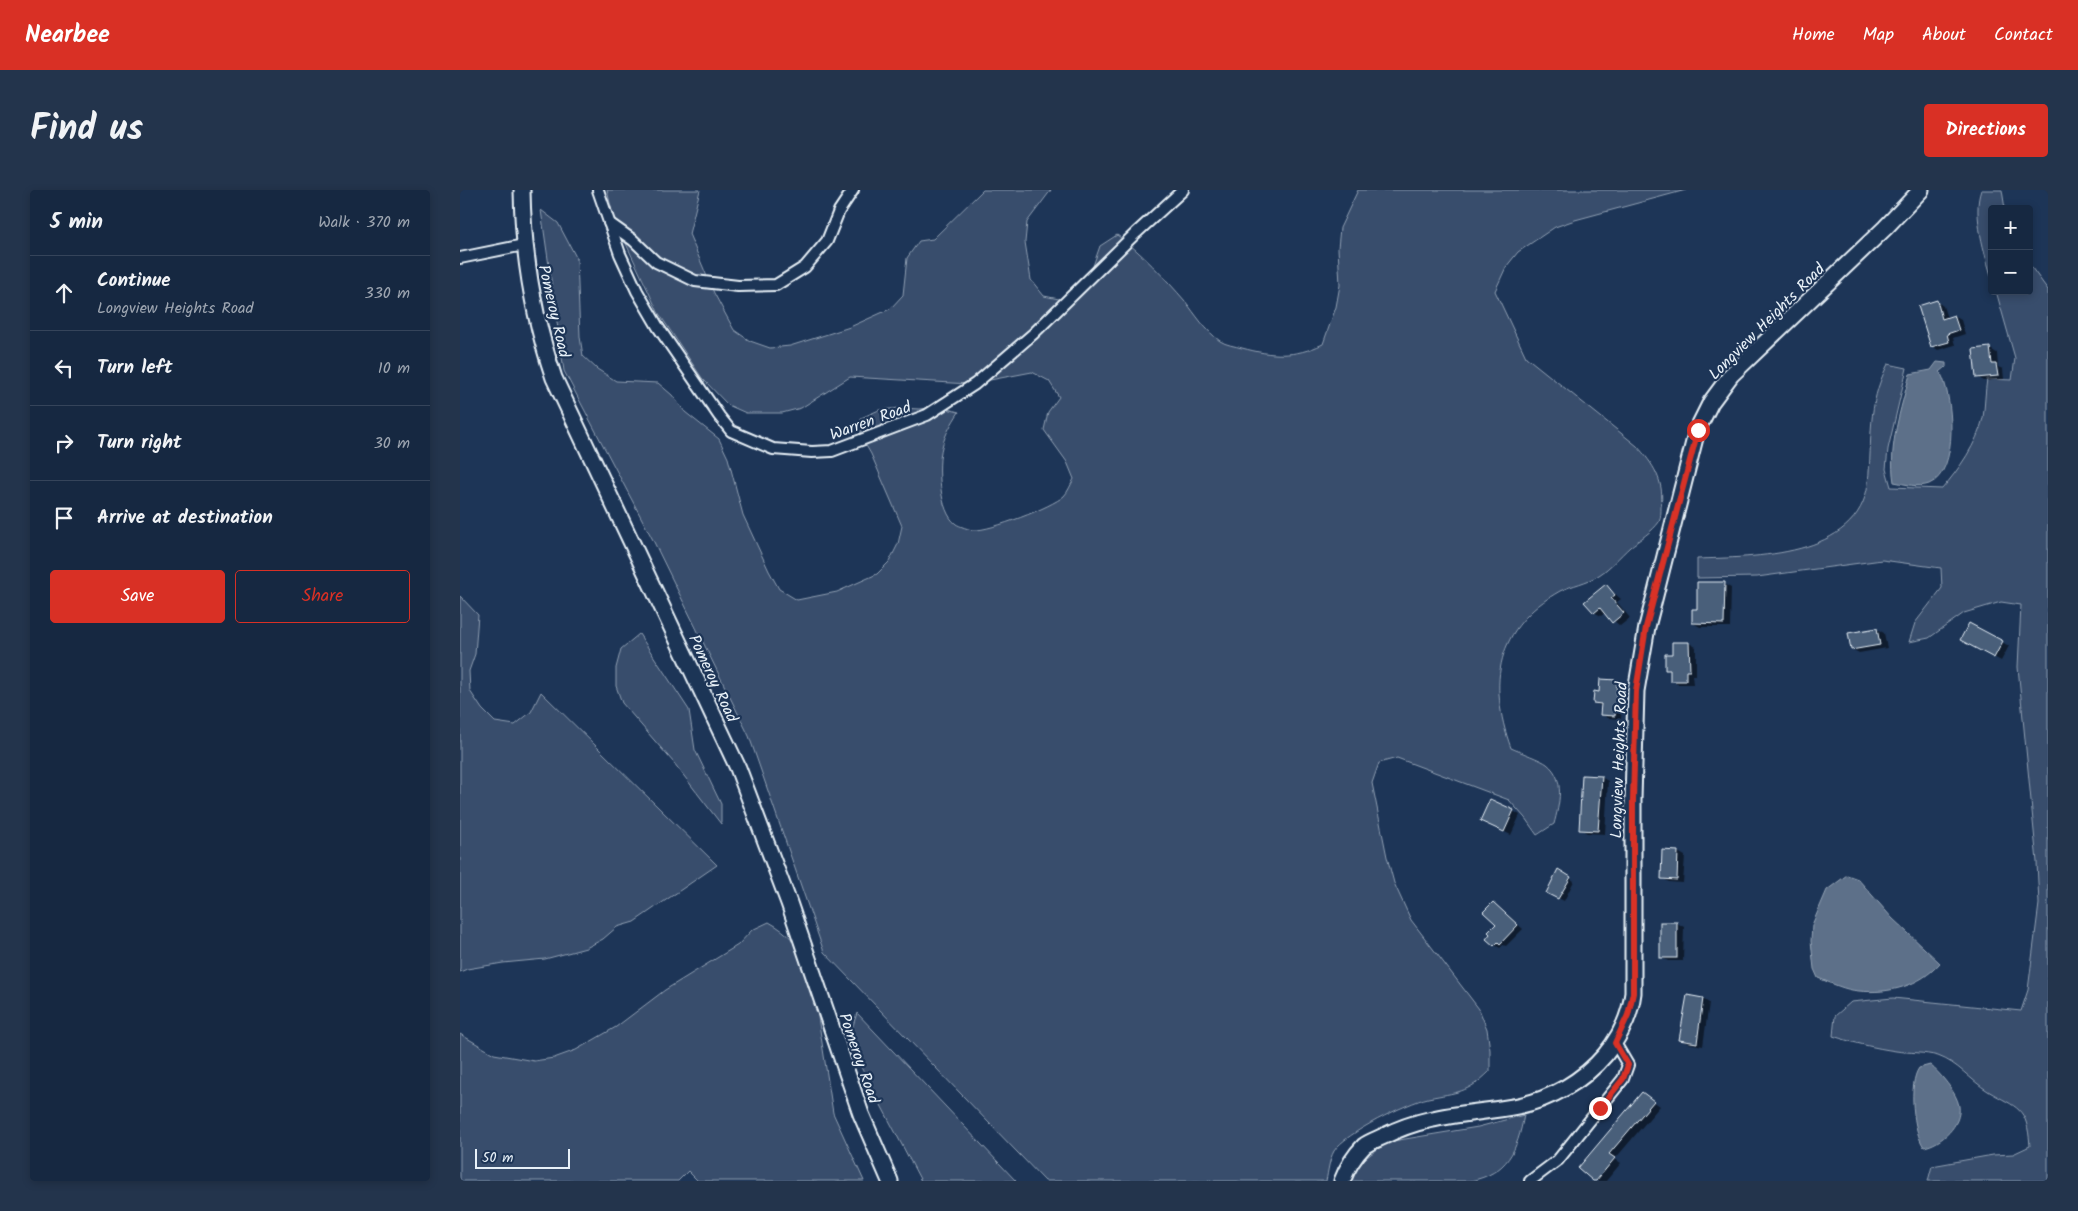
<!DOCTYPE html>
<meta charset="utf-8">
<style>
body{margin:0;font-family:Kalam,sans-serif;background:#23344c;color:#f1f3f6}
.controls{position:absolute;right:15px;top:15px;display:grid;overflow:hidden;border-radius:5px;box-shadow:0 2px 8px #0003}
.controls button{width:45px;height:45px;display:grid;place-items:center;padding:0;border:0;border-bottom:1px solid #35445a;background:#162841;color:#f1f3f6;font:25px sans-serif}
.scale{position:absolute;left:15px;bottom:12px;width:95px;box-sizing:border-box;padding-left:5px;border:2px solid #e8f1f8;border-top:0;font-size:14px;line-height:18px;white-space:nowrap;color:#e8f1f8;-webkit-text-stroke:4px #1d3557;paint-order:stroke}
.stop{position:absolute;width:15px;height:15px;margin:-11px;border:4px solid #d93025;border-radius:50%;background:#fff}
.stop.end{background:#d93025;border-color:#fff;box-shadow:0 1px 5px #0008}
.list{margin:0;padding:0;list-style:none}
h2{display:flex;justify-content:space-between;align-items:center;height:65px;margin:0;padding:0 20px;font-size:21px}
h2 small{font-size:16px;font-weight:400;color:#9ea6b1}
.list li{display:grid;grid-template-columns:32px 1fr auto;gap:15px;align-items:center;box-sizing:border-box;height:75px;padding:0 20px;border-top:1px solid #35445a}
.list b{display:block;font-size:19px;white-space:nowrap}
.list p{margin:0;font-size:16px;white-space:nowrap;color:#9ea6b1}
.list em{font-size:16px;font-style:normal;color:#9ea6b1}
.actions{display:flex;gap:10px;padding:15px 20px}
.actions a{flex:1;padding:11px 0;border:1px solid #d93025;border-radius:5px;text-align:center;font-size:18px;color:#d93025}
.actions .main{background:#d93025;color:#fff}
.icon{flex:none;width:28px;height:28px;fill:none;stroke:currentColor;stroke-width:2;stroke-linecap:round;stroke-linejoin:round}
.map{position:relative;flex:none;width:1588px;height:991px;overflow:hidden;border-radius:5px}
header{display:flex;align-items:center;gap:30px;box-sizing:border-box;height:70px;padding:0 25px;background:#d93025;color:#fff}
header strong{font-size:24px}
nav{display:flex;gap:28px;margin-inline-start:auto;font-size:18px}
.intro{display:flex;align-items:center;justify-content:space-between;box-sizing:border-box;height:120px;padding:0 30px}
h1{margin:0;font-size:35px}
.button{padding:12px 22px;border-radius:5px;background:#d93025;color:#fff;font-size:18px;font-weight:700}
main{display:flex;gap:30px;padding:0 30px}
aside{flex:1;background:#162841;border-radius:5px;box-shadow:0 2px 8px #0003}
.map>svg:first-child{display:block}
</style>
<header>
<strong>Nearbee</strong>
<nav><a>Home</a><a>Map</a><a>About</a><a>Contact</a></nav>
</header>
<div class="intro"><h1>Find us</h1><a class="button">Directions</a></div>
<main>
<aside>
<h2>5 min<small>Walk · 370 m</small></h2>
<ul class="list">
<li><svg class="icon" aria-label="ahead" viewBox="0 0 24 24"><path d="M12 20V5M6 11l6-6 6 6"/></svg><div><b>Continue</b><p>Longview Heights Road</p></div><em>330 m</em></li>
<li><svg class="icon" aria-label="left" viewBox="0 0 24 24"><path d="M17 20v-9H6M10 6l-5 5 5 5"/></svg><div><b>Turn left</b></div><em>10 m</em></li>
<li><svg class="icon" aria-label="right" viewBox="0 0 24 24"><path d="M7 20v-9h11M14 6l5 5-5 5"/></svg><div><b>Turn right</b></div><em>30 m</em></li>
<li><svg class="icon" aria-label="arrive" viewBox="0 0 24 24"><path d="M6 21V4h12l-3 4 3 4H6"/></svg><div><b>Arrive at destination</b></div></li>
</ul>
<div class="actions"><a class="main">Save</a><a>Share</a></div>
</aside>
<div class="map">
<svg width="1588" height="991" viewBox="0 0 1588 991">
<rect width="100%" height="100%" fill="#1d3557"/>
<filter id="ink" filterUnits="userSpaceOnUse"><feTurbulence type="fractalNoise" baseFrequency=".02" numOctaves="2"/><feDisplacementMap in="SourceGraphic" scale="10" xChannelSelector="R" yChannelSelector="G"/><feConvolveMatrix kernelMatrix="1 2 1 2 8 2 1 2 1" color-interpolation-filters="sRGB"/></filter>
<g filter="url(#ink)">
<!-- green -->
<g fill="#374d6c" stroke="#909fb2">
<path d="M147 0H240L229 44 254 103 274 140 290 151 310 158 330 156 390 137 430 119 443 105 447 68 459 51 473 49 523 0H591L567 32 565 52 571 90 584 106 604 110 624 102 640 56 657 45C679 60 707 90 725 111 736 125 745 140 760 151 766 155 775 156 782 158 812 166 834 168 863 154L876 117 880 95 878 58 880 38 898 0H1226L1115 30 1095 37 1058 62 1046 77 1035 101 1066 167 1177 256C1193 274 1205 291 1201 317 1201 321 1201 328 1199 332 1193 341 1179 350 1170 357 1160 366 1150 378 1139 385 1127 393 1112 395 1100 401 1036 437 1027 492 1051 558 1060 562 1082 570 1087 574 1106 589 1099 615 1094 634L1077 645 1065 628 1049 610 937 568 919 573 912 593 927 667 934 693 951 730 1019 819 1027 839 1030 860V881C1007 904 997 902 968 908 947 913 885 943 874 961 869 970 868 982 866 991H585L364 762 289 546 193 350 104 181 81 20 98 33 117 69 120 147 123 166 137 179 156 191 198 193 212 205 225 222 259 249 268 268 283 325 309 381 319 399 337 410 377 402 417 384 429 372 438 354 442 336 411 264 401 247V228L419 220 440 218 459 219 479 217 499 222C492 233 485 244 482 257 477 275 479 322 496 334 499 336 510 340 514 340 530 341 592 317 604 306 608 302 611 294 614 289L607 272 584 240 588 222 599 207 589 191 572 182 509 194 390 187 341 218 322 223H286L268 215 242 188 198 122 153 26Z"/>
<path d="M1521 0H1542L1545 19H1532V89C1525 64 1512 25 1521 0Z"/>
<path d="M1569 74 1588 100V991H1468L1472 976 1533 965 1553 964 1570 956C1567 916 1558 919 1528 901 1510 890 1498 873 1478 866 1464 862 1450 863 1436 861 1415 858 1394 853 1373 846L1375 826 1391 812 1433 808 1561 821 1568 800 1579 714 1577 672 1558 477 1561 415 1541 412 1504 423 1469 448 1449 452 1455 433 1482 398 1481 378 1422 370 1297 387 1237 388V369C1293 367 1399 368 1408 293 1413 248 1406 217 1428 174L1447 178 1428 259 1426 279 1431 297 1482 299C1499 279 1517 254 1523 228 1525 215 1525 201 1527 189L1552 190 1555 168 1536 101H1569Z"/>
<polygon points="0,406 18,425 15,464 9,481 10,501 22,519 35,532 55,535 71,522 81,502 257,675 174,732 157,737 143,749 126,758 85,769 43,773 7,779 0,782"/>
<polygon points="179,444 229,520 235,560 261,614 261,634 214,573 162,513 156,496 156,478 161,459"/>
<path d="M309 732C329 743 340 756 350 776L373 923 404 991H238L228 981 218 991H0V844L34 864 74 871 94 868 116 860 156 837 205 800 278 755 292 740Z"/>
<polygon points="397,823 556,991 461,991 393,862 391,842"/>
<path d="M1064 925C1057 961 1048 983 1010 991H891L895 976 927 952 1018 937Z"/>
</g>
<!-- water -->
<g fill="#5d7089" stroke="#95a4b5">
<path d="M1477 172 1486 173V177L1480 182C1493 204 1500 282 1469 294 1458 298 1445 294 1434 292 1428 256 1441 219 1450 184L1471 180Z"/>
<path d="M1387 685 1398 689 1432 728 1480 773C1460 796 1429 804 1399 801 1385 800 1371 793 1358 788L1354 779 1351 751 1352 735 1367 700Z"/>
<path d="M1470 875C1480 883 1497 903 1499 916 1502 935 1481 954 1464 957 1453 942 1448 893 1459 878Z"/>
</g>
<!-- shadow -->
<g fill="#0007">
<polygon points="1477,112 1483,116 1487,128 1494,126 1501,130 1505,144 1493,148 1495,155 1478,160 1472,156"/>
<polygon points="1530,159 1537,163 1538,177 1543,179 1544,189 1524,191 1517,187"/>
<polygon points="1264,394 1271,398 1270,437 1240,437 1233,433 1238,421"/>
<polygon points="1146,396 1161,409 1157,412 1170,428 1160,436 1145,423 1141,426 1134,422"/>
<polygon points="1510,434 1549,456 1541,471 1502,449"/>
<polygon points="1417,439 1424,443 1427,458 1399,463 1392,459"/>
<polygon points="1229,453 1236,457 1236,485 1232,485 1233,494 1218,494 1211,490 1211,482 1206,479 1214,465"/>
<polygon points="1157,491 1164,495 1161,529 1148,528 1141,524 1142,517 1135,513"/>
<polygon points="1141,587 1148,591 1145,644 1127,643 1120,639"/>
<polygon points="1053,621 1060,625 1051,645 1028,634"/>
<polygon points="1218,662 1225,666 1223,693 1209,692 1202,688"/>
<polygon points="1104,684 1114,691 1104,711 1088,703"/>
<polygon points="1034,713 1063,739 1046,756 1043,755 1040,758 1035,755 1037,734"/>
<polygon points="1217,733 1224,737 1223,771 1208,771 1201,767"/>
<polygon points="1243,809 1249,813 1243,856 1227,853 1220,849"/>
<polygon points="1182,903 1200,916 1155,969 1161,973 1146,991 1135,991 1120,978"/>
</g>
<!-- building -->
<g fill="#495e7a" stroke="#e8f1f8">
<polygon points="1477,110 1482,129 1494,125 1499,140 1487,144 1489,152 1471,157 1458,116"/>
<polygon points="1530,157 1532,174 1536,174 1538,186 1516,188 1513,159"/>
<polygon points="1237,392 1265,392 1264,434 1232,433 1232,419 1237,419"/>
<polygon points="1146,394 1155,405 1151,408 1164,423 1152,433 1140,418 1134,423 1124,412"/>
<polygon points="1509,433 1543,451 1534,468 1500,450"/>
<polygon points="1417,438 1420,455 1391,460 1388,443"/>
<polygon points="1212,452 1229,452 1230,481 1226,481 1226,491 1210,491 1210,480 1205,480 1205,464 1212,464"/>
<polygon points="1140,489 1157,490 1155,526 1140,525 1141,514 1133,513 1134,501 1139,502"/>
<polygon points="1122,585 1142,586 1138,641 1119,640"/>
<polygon points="1030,609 1054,620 1044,642 1020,631"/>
<polygon points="1202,660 1218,661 1217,690 1201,689"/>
<polygon points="1098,679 1111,687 1098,709 1086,703"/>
<polygon points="1033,712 1058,735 1040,754 1038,752 1034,756 1026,749 1030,744 1028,742 1036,734 1023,722"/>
<rect x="1200" y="732" width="17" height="36"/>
<polygon points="1227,805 1243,808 1237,853 1219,850"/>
<polygon points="1182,902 1194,911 1149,964 1155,968 1136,991 1133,991 1118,978"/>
</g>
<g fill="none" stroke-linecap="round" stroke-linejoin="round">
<!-- street casing -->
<g stroke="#e8f1f8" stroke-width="14">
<g id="street">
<polyline points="138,0 160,64 177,101 198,137 259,226 271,241 313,259 352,262 372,261 467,225 515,194 573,144 676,43 723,0"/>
<polyline points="149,33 173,50 196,72 235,91 278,96 316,95 345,77 367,51 379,21 393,0"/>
<polyline points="0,68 64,55"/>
<polyline points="1070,991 1098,970 1163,889 1168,875 1155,853"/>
</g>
</g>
<!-- secondary casing -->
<g stroke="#e8f1f8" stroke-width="19">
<g id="secondary">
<path d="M62 0C63 66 73 126 94 188L278 578 329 713 401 924 430 991"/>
<path d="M882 991C887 978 894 966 904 956 909 952 918 949 924 946 969 923 1011 925 1058 916 1091 909 1123 891 1145 865 1160 847 1170 826 1173 803V610L1176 501 1187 437 1237 240 1251 212 1271 185 1425 38 1461 0"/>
</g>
</g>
<!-- street -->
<use href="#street" stroke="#1d3557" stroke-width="10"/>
<!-- secondary -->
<use href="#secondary" stroke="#1d3557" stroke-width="15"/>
</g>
</g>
<g fill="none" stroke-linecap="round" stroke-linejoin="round" filter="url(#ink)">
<!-- route -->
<polyline stroke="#d93025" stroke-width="6" points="1140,918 1163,889 1168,875 1155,853 1168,825 1173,803 1173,610 1176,501 1186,437 1238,240"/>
</g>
<g text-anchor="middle" stroke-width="4.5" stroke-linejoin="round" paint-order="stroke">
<!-- street labels -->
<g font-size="16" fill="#e8f1f8" stroke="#1d3557">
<text transform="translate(95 121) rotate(77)" y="6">Pomeroy Road</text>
<text transform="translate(1306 131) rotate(-45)" y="6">Longview Heights Road</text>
<text transform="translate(410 230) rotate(-20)" y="6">Warren Road</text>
<text transform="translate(254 488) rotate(65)" y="6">Pomeroy Road</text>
<text transform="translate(1158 570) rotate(-88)" y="6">Longview Heights Road</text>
<text transform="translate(400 868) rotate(71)" y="6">Pomeroy Road</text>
</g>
</g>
</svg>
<div class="controls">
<button>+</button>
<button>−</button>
</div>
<div class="scale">50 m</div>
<div class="stop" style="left:1238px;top:240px"></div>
<div class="stop end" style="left:1140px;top:918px"></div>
</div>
</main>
